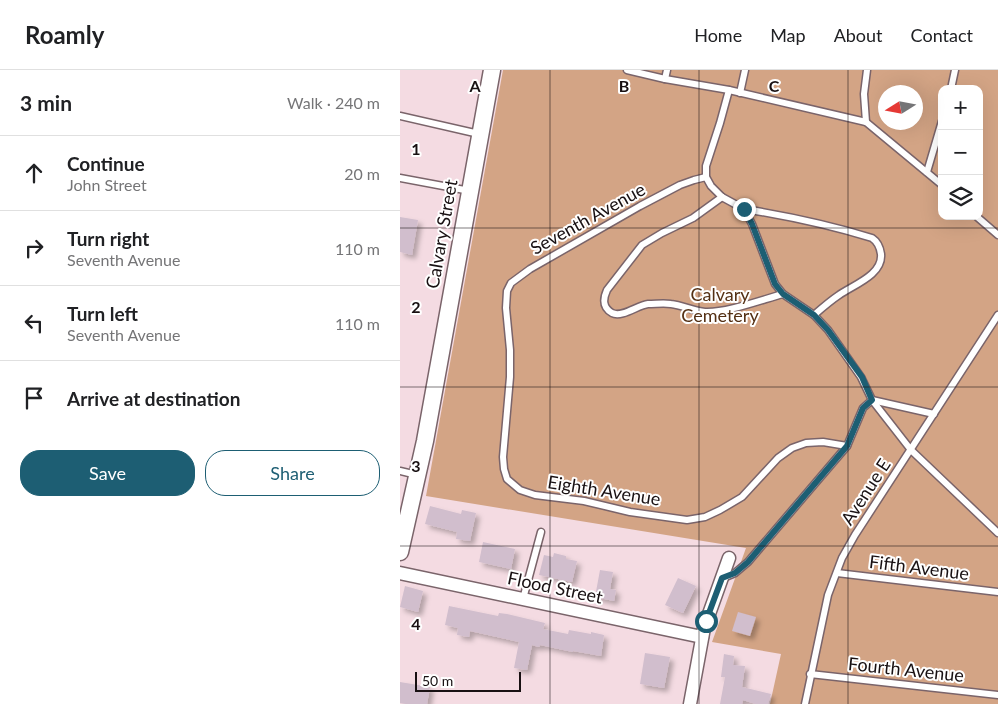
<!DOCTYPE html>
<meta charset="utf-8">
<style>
body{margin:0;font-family:Lato,sans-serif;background:#f6f6f6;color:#202124}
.controls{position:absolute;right:15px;top:15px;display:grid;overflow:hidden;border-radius:10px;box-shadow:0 5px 20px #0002}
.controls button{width:45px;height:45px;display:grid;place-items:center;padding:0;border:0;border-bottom:1px solid #e0e0e0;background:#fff;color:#202124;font:25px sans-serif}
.compass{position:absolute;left:478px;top:15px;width:45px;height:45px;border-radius:50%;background:#fff;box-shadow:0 5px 20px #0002;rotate:259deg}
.scale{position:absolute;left:15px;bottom:12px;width:106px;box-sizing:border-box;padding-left:5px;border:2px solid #181012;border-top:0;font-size:14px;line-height:18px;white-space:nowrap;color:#181012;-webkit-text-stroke:4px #fff;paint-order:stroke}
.stop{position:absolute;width:15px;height:15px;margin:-11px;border:4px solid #1d5e73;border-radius:50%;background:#fff}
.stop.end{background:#1d5e73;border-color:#fff;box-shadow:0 1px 5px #0008}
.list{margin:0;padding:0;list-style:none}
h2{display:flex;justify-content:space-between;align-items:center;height:65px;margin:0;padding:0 20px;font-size:21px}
h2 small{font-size:16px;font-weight:400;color:#757577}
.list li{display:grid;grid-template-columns:32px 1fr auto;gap:15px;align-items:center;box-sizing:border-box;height:75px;padding:0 20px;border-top:1px solid #e0e0e0}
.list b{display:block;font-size:19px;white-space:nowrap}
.list p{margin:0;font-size:16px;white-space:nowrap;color:#757577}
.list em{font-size:16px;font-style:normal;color:#757577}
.actions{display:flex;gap:10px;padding:15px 20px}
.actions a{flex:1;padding:11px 0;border:1px solid #1d5e73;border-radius:20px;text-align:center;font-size:18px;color:#1d5e73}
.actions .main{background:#1d5e73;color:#fff}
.icon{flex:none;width:28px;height:28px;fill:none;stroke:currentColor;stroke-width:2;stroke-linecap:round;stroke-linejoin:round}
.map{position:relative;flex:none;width:598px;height:634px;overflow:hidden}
header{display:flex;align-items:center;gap:30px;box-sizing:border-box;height:70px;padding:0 25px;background:#fff;border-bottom:1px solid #e0e0e0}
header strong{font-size:24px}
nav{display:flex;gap:28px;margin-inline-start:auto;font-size:18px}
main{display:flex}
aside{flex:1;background:#fff}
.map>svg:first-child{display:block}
</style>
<header>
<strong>Roamly</strong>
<nav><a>Home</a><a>Map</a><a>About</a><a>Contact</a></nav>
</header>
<main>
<aside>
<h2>3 min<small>Walk · 240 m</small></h2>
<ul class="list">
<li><svg class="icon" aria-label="ahead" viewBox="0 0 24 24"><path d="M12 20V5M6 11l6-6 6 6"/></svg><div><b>Continue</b><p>John Street</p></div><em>20 m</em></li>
<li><svg class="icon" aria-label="right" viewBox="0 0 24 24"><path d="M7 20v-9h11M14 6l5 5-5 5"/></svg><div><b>Turn right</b><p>Seventh Avenue</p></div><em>110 m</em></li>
<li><svg class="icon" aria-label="left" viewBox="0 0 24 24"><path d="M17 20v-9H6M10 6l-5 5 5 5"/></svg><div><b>Turn left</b><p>Seventh Avenue</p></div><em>110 m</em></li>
<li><svg class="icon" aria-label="arrive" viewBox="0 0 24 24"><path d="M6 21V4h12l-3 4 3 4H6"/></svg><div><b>Arrive at destination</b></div></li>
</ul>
<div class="actions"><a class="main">Save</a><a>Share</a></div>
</aside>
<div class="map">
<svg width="598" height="634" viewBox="0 0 598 634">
<defs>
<filter id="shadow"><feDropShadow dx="4" dy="4" stdDeviation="2.5" flood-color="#0004"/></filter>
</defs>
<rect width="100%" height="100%" fill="#f4dbe2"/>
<!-- green -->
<path fill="#d3a485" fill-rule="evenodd" d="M103 0H598V634H370L381 584 312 572 346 478 26 426ZM542 19H579V146H542ZM486 22H516V52H486Z"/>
<!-- building -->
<g fill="#d1becd" filter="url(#shadow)">
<polygon points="0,147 18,150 12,185 0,182"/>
<polygon points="30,436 61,444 62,440 76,443 70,471 56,469 57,462 25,454"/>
<polygon points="83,472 115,479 111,499 79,492"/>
<polygon points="154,483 166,486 166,489 177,491 172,512 139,505 144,485 153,487"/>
<polygon points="200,500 213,502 210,519 216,520 214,531 195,527"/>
<polygon points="278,508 296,516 283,543 265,535"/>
<polygon points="5,516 23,521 18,542 0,537"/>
<polygon points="49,536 98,546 99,543 107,544 145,553 143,559 168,564 169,560 191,564 191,562 204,565 201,586 173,581 173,582 140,575 139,577 132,575 127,600 114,598 119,572 70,561 69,567 57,565 58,558 45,555"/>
<polygon points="338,542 356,547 350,566 332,561"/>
<polygon points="245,583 270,587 264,618 240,614"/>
<polygon points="324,584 334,586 333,595 345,596 342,617 371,624 368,634 356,634 343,630 342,634 320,634 325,607 321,607"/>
<polygon points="0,612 30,617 27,634 7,634 0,633"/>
</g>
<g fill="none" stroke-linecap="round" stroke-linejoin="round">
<!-- service casing -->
<g stroke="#7a646a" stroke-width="9">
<g id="service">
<polyline points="227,0 265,9 329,20 466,52 542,115"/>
<polyline points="265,9 267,0"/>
<polyline points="551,19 555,0"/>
<polyline points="329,20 320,53 306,96 306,107 311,116 322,127 344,139 352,154 375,214 383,224 414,245 428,260 461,307 472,330 511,380 598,463"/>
<polyline points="340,23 345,0"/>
<polyline points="0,46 79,64"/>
<polyline points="466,52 464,24 467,0"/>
<polyline points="527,102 542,51"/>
<polyline points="306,107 294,110 280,115 240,136 130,199 111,213 107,221 106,238 110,280 110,307 103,387 104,399 107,409 120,420 135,425 184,431 230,442 287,450 305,447 320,440 342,427 378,388 392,378 406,373 423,372 447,376"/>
<polyline points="0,108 70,121"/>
<path d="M322 127 293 148 262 163 242 175 207 220C203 229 202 237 212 243 222 248 238 235 248 234 256 234 264 233 271 234 282 235 293 241 305 242 326 243 361 230 383 224"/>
<path d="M344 139C388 146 430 155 472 168 478 172 480 177 481 184 483 205 453 215 439 225 430 231 422 238 414 245"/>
<polyline points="576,146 598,165"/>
<polyline points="472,330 534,344"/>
<polyline points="0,401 17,405"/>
<polyline points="437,503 598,522"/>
<polyline points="323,508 335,503 348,492 447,376 463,338 472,330"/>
<polyline points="123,529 141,462"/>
<polyline points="410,604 598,625"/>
<polyline points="405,634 428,525 442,488 455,465 598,245"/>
</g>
</g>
<!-- minor casing -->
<g stroke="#7a646a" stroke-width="15">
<g id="minor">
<polyline points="0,503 302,567"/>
<polyline points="290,634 304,558 329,488"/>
</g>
</g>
<!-- tertiary casing -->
<g stroke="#7a646a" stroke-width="19">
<polyline id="tertiary" points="0,482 25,371 92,0"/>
</g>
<!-- service -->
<use href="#service" stroke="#fff" stroke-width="6"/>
<!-- minor -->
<use href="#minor" stroke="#fff" stroke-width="12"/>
<!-- tertiary -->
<use href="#tertiary" stroke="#fff" stroke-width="16"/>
</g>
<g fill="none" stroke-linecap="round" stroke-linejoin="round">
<!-- route -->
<polyline stroke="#1d5e73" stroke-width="6" points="306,551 322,508 335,503 348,492 447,376 463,338 472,330 462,307 428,260 414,245 383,224 375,214 352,154 344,139"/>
</g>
<!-- grid -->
<path fill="none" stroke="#181012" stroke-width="1" stroke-opacity="0.55" d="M150 0V634M299 0V634M448 0V634M0 158H598M0 317H598M0 476H598"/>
<g text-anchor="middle" stroke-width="4" stroke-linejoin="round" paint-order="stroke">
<!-- street labels -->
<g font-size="18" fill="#181012" stroke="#fff">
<text transform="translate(188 149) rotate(-29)" y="6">Seventh Avenue</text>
<text transform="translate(42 164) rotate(-80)" y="6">Calvary Street</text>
<text transform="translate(204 421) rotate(9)" y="6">Eighth Avenue</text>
<text transform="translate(466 422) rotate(-57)" y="6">Avenue E</text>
<text transform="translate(519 498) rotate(7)" y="6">Fifth Avenue</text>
<text transform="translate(155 518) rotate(12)" y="6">Flood Street</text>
<text transform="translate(506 600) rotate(6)" y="6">Fourth Avenue</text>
</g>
<!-- park labels -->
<g font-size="18" fill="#543014" stroke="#fff">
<text x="320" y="231">Calvary<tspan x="320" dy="21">Cemetery</tspan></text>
</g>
</g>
<g font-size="16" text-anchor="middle" font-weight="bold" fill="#181012" stroke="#fff" stroke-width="4" stroke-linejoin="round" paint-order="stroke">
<text x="75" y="22">A</text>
<text x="224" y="22">B</text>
<text x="374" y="22">C</text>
<text x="16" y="85">1</text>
<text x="16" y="243">2</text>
<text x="16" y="402">3</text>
<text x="16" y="560">4</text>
</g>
</svg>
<div class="controls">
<button>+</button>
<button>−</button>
<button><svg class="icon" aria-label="layers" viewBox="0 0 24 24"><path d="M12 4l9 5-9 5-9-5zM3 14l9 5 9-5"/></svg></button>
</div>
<svg class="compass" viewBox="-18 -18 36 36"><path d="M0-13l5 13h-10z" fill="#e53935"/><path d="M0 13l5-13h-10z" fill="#757577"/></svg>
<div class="scale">50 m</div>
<div class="stop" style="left:306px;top:551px"></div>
<div class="stop end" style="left:344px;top:139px"></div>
</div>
</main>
